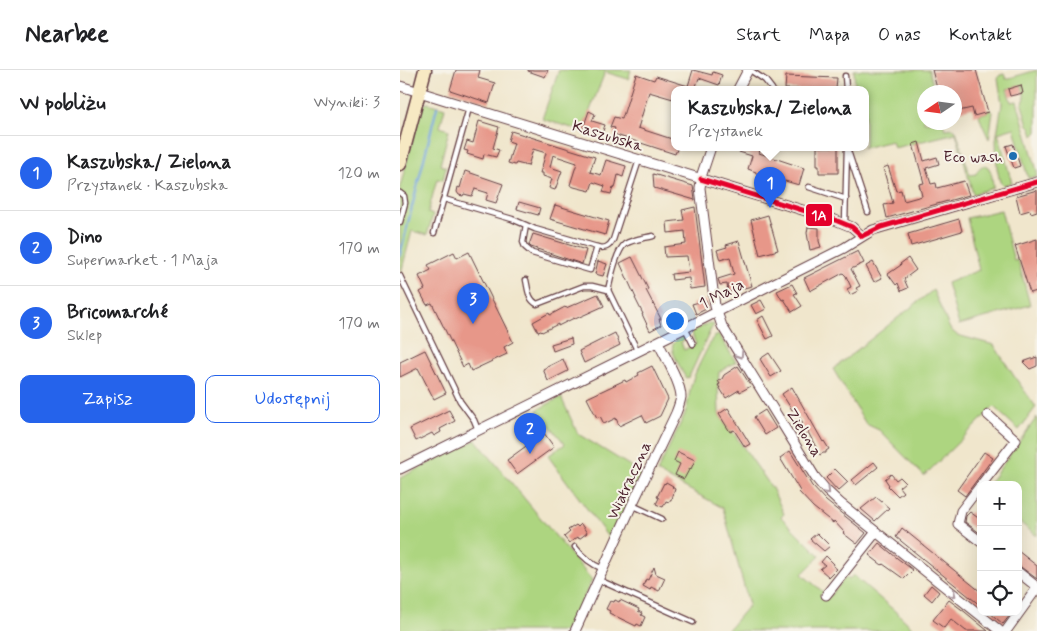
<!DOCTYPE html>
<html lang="pl">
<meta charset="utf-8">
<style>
body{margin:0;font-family:Mynerve,sans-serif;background:#f2f2f2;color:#202124}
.controls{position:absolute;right:15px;bottom:15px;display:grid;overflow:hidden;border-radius:10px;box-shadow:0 5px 20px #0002}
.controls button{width:45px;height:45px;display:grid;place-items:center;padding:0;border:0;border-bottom:1px solid #e0e0e0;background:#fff;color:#202124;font:25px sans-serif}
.compass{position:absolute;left:517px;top:15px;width:45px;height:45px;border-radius:50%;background:#fff;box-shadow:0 5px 20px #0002;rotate:257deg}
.you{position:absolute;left:274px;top:250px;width:18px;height:18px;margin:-12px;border:4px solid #fff;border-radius:50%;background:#1a73e8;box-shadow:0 0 0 8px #1a73e833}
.badge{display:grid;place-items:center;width:32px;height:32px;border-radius:50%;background:#2563eb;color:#fff;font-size:16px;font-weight:700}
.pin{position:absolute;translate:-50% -41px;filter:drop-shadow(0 1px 2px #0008)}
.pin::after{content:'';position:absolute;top:26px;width:18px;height:15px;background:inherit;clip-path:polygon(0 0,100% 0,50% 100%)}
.popup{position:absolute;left:271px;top:16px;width:198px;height:65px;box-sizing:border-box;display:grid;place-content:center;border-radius:10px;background:#fff;filter:drop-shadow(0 1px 4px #0005);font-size:16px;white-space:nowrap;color:#757577}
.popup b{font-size:19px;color:#202124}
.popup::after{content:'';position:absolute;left:50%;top:100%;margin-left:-10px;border:10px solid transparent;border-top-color:#fff}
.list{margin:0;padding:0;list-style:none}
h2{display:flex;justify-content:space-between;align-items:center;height:65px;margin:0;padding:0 20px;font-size:21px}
h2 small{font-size:16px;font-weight:400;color:#757577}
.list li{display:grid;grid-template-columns:32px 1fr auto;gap:15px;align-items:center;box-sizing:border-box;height:75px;padding:0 20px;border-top:1px solid #e0e0e0}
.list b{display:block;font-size:19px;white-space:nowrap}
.list p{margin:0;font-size:16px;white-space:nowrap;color:#757577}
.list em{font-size:16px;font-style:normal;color:#757577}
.actions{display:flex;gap:10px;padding:15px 20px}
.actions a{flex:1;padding:11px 0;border:1px solid #2563eb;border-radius:10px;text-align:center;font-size:18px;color:#2563eb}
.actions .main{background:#2563eb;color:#fff}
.icon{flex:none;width:28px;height:28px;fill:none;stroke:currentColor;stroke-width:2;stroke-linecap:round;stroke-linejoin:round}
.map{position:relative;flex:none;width:637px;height:561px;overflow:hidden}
header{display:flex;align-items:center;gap:30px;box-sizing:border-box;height:70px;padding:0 25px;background:#fff;border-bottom:1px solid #e0e0e0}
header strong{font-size:24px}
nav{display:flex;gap:28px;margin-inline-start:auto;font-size:18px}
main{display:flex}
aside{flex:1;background:#fff}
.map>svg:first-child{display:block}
</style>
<header>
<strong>Nearbee</strong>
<nav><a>Start</a><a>Mapa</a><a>O nas</a><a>Kontakt</a></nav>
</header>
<main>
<aside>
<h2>W pobliżu<small>Wyniki: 3</small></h2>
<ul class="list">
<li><span class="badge">1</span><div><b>Kaszubska/ Zielona</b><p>Przystanek · Kaszubska</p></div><em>120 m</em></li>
<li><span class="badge">2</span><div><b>Dino</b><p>Supermarket · 1 Maja</p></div><em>170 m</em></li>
<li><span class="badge">3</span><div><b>Bricomarché</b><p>Sklep</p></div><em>170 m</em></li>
</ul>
<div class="actions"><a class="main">Zapisz</a><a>Udostępnij</a></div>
</aside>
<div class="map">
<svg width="637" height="561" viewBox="0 0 637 561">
<rect width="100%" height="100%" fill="#f7f3e8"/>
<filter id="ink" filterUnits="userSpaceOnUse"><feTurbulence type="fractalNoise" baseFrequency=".02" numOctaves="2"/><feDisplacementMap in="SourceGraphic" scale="10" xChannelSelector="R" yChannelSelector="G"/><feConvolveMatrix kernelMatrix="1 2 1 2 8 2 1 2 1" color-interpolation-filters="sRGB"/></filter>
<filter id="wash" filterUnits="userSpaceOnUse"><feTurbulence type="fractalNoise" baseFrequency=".0096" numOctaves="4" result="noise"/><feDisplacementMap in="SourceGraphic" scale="20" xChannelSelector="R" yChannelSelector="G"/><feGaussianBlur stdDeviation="1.12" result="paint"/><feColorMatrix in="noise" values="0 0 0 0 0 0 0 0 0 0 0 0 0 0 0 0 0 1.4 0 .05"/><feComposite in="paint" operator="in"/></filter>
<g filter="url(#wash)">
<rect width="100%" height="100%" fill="#f0e6cc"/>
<!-- green -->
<g fill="#add580" stroke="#7c7a56">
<polygon points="159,0 231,0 228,9 205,2 182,61 142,49"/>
<path d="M454 0H529L535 22H524V52L543 53 545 59 553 58 556 60 570 105 576 104C577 100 583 92 588 97 592 101 593 113 593 118L573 124 556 63 494 78 492 71 463 78V77H465V19H455Z"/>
<polygon points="637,0 637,62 633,66 631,58 628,55 622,35 625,28 622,15 607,19 611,32 617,31 637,101 637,106 628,108 614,58 598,63 612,113 603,115 600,112 597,98 596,70 602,34 598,8 600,5 604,4 606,9"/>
<polygon points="28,33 45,38 40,57 49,60 40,95 46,97 43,110 37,109 28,143 33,145 27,165 12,161 0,207 0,117 21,38 22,35"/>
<polygon points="588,40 591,40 593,42 589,69 582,54 579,45 588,42"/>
<polygon points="601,140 614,191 618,190 630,235 559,255 547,213 579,200 567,148"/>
<polygon points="533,220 550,259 557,265 594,275 614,306 636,337 619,360 594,337 524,406 479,360 466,354 433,299"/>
<path d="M309 253 313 254 314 255 311 259 289 307 286 308C283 303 280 298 278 293 270 277 269 273 286 264L288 268 281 272 284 280 296 274 291 262Z"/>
<path d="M319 265 336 292 319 302 318 316 319 344 330 362 332 361 372 418 384 444 381 447 420 486 402 504 429 527 446 507 449 510 453 505 496 542 516 561H327L349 535 323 438 257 402 285 344C289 332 289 320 293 309 298 295 306 282 312 269L314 267Z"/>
<polygon points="161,327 178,364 242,403 210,470 148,386 165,374 137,340"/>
<polygon points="637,347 637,466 618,451 618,415 588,415"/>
<polygon points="76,370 192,510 168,561 0,561 0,408"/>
</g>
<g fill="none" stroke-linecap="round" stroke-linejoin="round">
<!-- stream -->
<polyline stroke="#6ba0d8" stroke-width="2.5" points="0,185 37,37"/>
</g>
<g id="blocks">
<!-- building -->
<g fill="#e79789">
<polygon points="56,0 80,0 78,8 95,13 89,33 50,20"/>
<polygon points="128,0 148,0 145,7 128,1"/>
<polygon points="293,0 312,5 313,2 322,5 319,15 299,8 295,19 275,19 273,29 249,22 238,58 275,70 275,77 278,77 275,84 213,64 215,58 210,57 214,47 222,49 236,4 254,10 256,6 288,16"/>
<polygon points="532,0 576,0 588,42 574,46 572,38 554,42 554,22 538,22"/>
<polygon points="386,6 437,8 436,19 385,19"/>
<polygon points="621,15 623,23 610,26 608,19"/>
<polygon points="189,41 195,44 192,51 205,55 201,67 182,61"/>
<polygon points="79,51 99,57 93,78 99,80 96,87 84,84 83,89 67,84 68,81 64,80 67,71 73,73"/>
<polygon points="111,61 195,87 190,102 201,105 206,90 226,96 223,107 218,105 215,118 213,117 211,124 203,122 205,116 193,112 190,121 174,117 170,115 177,93 153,85 150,97 162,101 155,120 149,118 152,109 143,106 143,103 140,103 146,83 133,79 128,96 116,93 115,95 108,93 114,73 108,71"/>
<polygon points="519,72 524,91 537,87 539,94 526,98 531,114 536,113 537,118 564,111 569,125 487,148 484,135 493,133 483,98 488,96 496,121 501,120 504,131 522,126 519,114 524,113 513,74"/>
<polygon points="613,74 620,96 614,98 606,76"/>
<polygon points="341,77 361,77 359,83 404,98 399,115 385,111 384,113 356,104 356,102 348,99 352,86 339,82"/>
<polygon points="417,77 438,77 438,103 419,103 419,96 417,96"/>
<polygon points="65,101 103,114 96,133 86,130 88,123 75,119 72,126 64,124 63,126 59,125 57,122 58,117 60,118"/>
<polygon points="253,104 293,116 295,130 254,118"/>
<polygon points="637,120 637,141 631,143 630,140 620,143 616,126"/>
<polygon points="119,132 140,138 138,145 117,139"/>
<polygon points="155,135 209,151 205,165 150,149"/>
<polygon points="295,137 305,217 290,219 289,208 272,210 271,204 289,202 287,186 265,187 264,177 286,174 285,161 268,163 267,152 284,150 282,140"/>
<polygon points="368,145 378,180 360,185 351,150"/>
<polygon points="559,149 562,161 511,176 508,164"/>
<polygon points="408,157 419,158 419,171 421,177 410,180 407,163"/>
<polygon points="133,164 186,180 182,194 131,177 129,175"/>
<polygon points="637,169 637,221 630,223 615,176"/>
<polygon points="339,171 352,216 328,222 327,214 320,215 318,209 334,204 330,187 320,190 317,180 327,177 326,175"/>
<polygon points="458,181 464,193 451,199 460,216 456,218 458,221 450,225 447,219 451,217 446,206 443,203 410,221 404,208"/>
<polygon points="54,182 57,188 69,182 113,272 104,277 107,284 71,301 68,294 63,297 32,233 27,235 20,222 25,219 19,206 31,200 28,195"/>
<polygon points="232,187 248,219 246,220 261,249 259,249 261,255 250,261 242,244 243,244 235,228 236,228 220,193"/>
<polygon points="508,188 516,200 504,209 508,218 501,221 498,213 496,215 488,204 501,195 500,194"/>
<polygon points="198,191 207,194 203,206 195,204"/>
<polygon points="473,192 482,208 474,212 466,196"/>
<polygon points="392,214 397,223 394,224 402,236 392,242 384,229 382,230 377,221"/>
<polygon points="198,224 204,236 175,249 174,248 158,256 158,254 142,262 141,261 138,262 133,252 149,243 150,245 165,237 166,238"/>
<polygon points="306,230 308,238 296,244 292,234"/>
<polygon points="361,230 366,239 356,244 351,235"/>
<polygon points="363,246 373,266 367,269 357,250"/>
<polygon points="215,263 220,275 184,293 179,281"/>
<polygon points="171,268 172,274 153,281 151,274"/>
<polygon points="25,280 46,323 34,329 18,298 0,307 0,292"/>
<polygon points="369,283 381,301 371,307 360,289"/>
<polygon points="637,287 637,296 630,299 623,292"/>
<polygon points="163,289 168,301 148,311 143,299"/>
<polygon points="252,296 268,329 260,346 246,353 242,345 219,356 216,348 204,354 200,346 197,348 187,328 225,310 226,312 239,305 238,303"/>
<polygon points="338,296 351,316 340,322 339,320 326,328 318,315 320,314 318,311 322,309 324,305"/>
<polygon points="392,317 423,372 424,371 429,379 426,381 426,383 423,383 420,385 408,362 406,364 401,355 403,353 394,339 392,340 382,324"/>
<polygon points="328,338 350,374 345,377 334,360 330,362 319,344"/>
<polygon points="49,340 55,351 40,359 41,362 34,366 32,363 16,371 10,359"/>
<polygon points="365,340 376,358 365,365 354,347"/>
<polygon points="144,363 154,377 117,404 107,390"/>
<polygon points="390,381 412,416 426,431 466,463 457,474 443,463 444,462 434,451 433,453 413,437 399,422 400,421 380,388"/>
<polygon points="278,382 295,390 291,399 290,398 284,409 275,405 280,394 274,391"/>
<polygon points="584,382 593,388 565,426 557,420"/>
<polygon points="474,392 478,397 456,415 452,410"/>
<polygon points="435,399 448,412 438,421 426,408"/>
<polygon points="491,404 496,410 500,407 505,412 499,417 503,422 498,426 488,416 489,415 485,409"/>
<polygon points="266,412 273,416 272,417 275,419 272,429 271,429 269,432 266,431 263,437 256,434 259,428 257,427 264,413 265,414"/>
<polygon points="476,427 489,438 475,451 461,439"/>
<polygon points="570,442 581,450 581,464 565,452 566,446"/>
<polygon points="181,454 187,463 179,469 178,467 169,473 164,467 170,462 168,460 176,455 178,457"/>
<polygon points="502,458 581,522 581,536 496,467"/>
<polygon points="417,463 430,476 424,481 410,469"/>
<polygon points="479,473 497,488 513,500 504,509 483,494 482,495 469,485"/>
<polygon points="618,481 637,496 637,509 618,495"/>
<polygon points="426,486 434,494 433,496 437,499 429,507 420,499 425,495 421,492"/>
<polygon points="254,497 256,504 265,508 259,521 251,517 250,520 243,516 246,509 248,510"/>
<polygon points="531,515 539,522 532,531 524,524"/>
<polygon points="215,530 219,532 220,530 239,539 238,541 242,543 241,545 245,547 241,556 237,554 236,556 209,543 210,541 206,539 210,531 214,532"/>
<polygon points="549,530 565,542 588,561 566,561 551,549 544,558 533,550"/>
<polygon points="589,542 606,542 610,545 603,554"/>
</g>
</g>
</g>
<g filter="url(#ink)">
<use href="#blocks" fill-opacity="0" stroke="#633d43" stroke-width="1"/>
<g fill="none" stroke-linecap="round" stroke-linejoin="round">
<!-- lane casing -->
<g stroke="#633d43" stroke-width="7">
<g id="lane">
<polyline points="350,0 365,10 372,19"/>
<polyline points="445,6 446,19"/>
<polyline points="448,81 468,142"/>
<polyline points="409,117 446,129"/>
<polyline points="0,123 4,126 5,133 0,152"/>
<polyline points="44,129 112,149 135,159 197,177 190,200 132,183 125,177 123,172 126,155"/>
<polyline points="445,154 447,77"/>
<polyline points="34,163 69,38"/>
<path d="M197 177C205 179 209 177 213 170L239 90"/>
<polyline points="0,206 60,331 74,350 78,360"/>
<path d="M126 210C128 218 128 230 137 234L184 216H192L208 220 238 282"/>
<path d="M208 220C211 208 216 181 225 174 233 169 245 168 253 166"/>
<polyline points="285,258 293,274"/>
<polyline points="232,435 262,449"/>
<path d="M175 477C183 488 191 494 203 499"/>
<polyline points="199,510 293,552"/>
</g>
</g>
<!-- street casing -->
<g stroke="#633d43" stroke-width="11">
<g id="street">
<polyline points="0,16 435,150 452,157 462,166"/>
<polyline points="338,19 348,0"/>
<polyline points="311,77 302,104 300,118 315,236 322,256 415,407 426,420 440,433 600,561"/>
<polyline points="0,399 285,258 444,178 473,160 637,112"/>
<polyline points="581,415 616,370 588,345"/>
<polyline points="581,415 561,441 558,454 581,472"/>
<polyline points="618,502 637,517"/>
<polyline points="426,525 476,462"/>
<path d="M175 561 232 435 276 343C278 338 280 333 281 327 281 312 264 285 258 272"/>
<polyline points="606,561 637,518"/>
</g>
</g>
<!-- secondary casing -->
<g stroke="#633d43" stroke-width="15">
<polyline id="secondary" points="0,94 25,0"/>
</g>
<!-- lane -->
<use href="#lane" stroke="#fff" stroke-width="4.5"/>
<!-- street -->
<use href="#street" stroke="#fff" stroke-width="9"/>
<!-- secondary -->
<use href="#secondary" stroke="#f7e9c3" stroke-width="12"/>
<!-- bus-1 casing -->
<g stroke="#f7f3e8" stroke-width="9">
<g id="bus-1">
<polyline points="301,109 435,150 452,157 462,166"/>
<polyline points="462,166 481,157 637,112"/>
</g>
</g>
<!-- bus-1 -->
<use href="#bus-1" stroke="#e4002b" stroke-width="5"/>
</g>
<!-- one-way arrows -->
<defs><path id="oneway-chevron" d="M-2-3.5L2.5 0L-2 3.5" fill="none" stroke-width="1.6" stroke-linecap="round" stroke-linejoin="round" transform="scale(1.25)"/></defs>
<g stroke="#ae9aa0">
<use href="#oneway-chevron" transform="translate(340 285) rotate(58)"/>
<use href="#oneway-chevron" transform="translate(427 421) rotate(46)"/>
<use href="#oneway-chevron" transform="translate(553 524) rotate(39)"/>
</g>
</g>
<!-- markers -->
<circle fill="#1f6fb2" stroke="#f7f3e8" stroke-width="2" cx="613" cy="86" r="5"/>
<g text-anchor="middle" stroke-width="4" stroke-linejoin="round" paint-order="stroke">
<!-- street labels -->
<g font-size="16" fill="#4a1f2b" stroke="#f7f3e8">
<text transform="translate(208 65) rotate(17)" y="6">Kaszubska</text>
<text transform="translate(321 223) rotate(-27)" y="6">1 Maja</text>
<text transform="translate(405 362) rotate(58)" y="6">Zielona</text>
<text transform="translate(228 410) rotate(-65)" y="6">Wiatraczna</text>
</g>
<!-- poi labels -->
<g font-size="16" fill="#4a1f2b" stroke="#f7f3e8" text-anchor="end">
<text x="603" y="92">Eco wash</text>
</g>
</g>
<rect stroke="#f7f3e8" stroke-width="2" x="405" y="133" width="28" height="24" rx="5" fill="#e4002b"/>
<g font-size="14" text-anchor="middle" font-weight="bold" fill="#fff">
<text x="419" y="150">1A</text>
</g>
</svg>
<div class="controls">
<button>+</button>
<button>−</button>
<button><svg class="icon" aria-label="locate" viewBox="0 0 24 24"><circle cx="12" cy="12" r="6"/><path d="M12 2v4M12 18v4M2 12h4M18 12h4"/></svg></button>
</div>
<svg class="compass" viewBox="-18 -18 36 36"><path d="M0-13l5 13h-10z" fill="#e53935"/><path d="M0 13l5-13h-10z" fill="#757577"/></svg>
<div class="you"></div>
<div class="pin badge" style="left:370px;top:138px">1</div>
<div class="popup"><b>Kaszubska/ Zielona</b>Przystanek</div>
<div class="pin badge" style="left:130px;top:384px">2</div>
<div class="pin badge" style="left:73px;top:254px">3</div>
</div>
</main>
